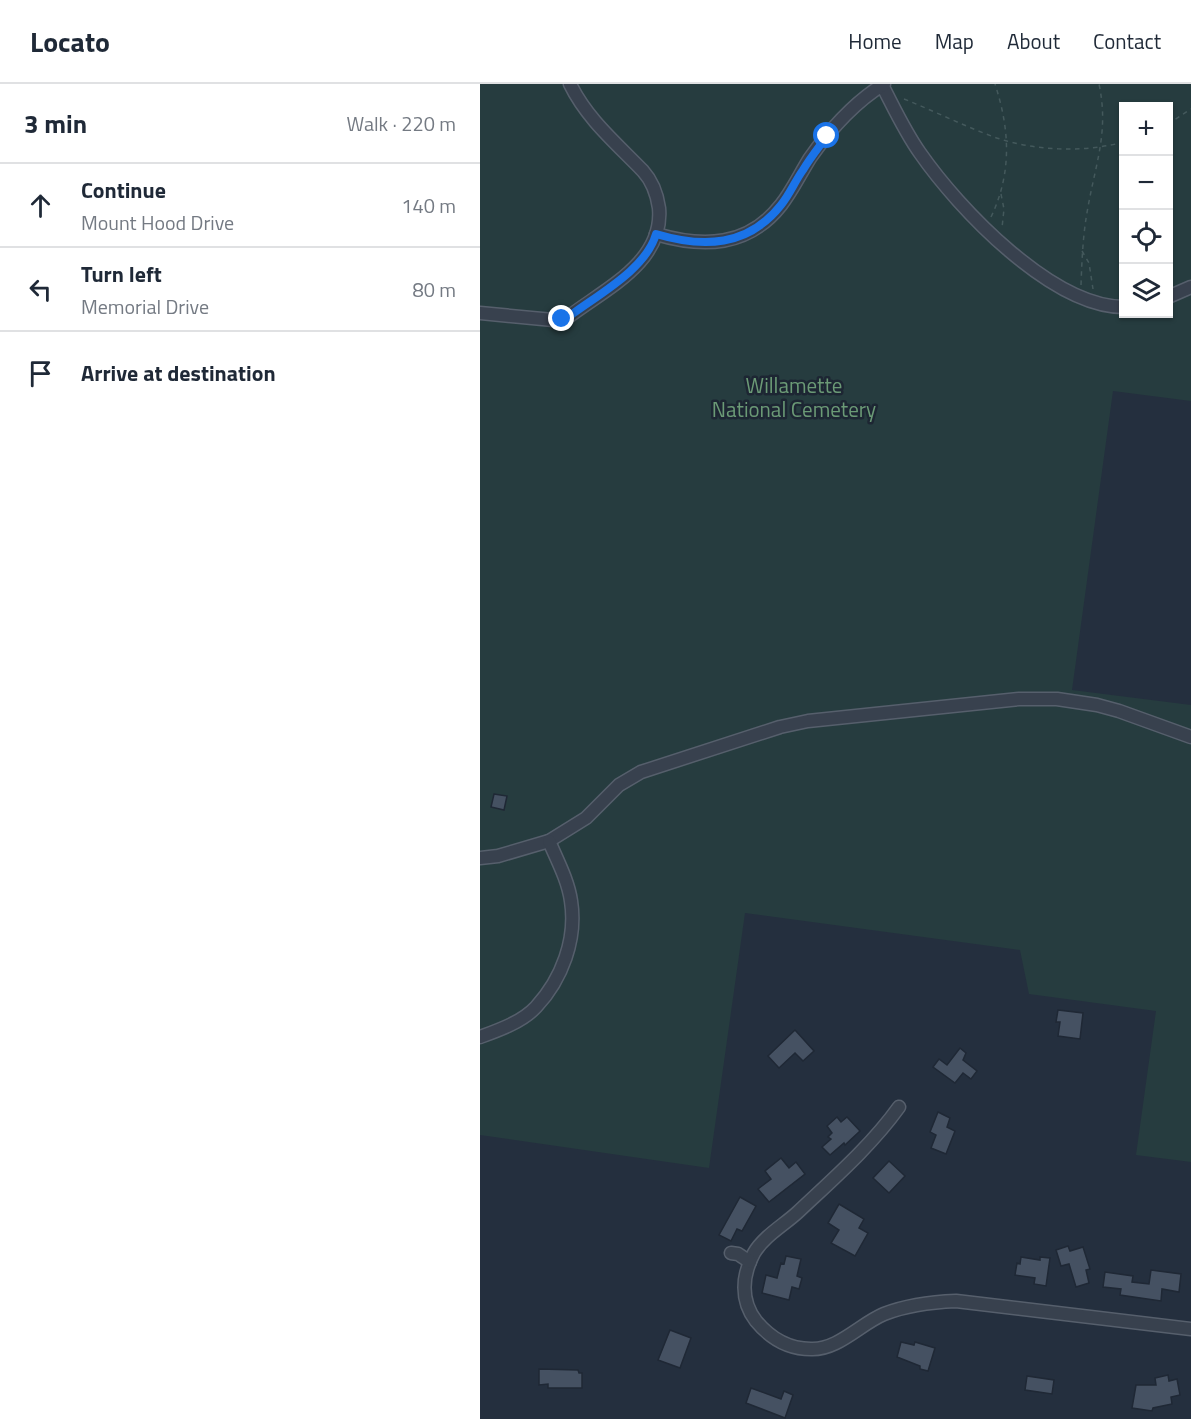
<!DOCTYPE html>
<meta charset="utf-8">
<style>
body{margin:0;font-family:"Titillium Web",sans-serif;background:#f6f6f7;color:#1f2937}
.controls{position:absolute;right:18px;top:18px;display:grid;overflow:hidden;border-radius:0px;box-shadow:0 2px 4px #0004}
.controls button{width:54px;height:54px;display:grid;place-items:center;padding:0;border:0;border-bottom:2px solid #e0e1e3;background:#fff;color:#1f2937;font:30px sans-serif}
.stop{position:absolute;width:18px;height:18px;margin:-14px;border:4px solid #1a73e8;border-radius:50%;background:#fff}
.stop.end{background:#1a73e8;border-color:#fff;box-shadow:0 2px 6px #0008}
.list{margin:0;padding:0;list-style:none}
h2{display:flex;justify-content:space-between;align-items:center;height:78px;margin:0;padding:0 24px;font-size:26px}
h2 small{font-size:20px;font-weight:400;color:#747a83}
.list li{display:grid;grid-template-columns:39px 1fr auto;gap:18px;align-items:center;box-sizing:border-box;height:84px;padding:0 24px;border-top:2px solid #e0e1e3}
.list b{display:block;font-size:22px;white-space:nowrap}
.list p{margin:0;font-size:20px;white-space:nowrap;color:#747a83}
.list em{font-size:20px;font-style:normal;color:#747a83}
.icon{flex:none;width:33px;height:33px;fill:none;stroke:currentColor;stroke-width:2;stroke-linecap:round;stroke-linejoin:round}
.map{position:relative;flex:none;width:711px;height:1335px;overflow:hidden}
header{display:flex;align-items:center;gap:36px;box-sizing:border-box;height:84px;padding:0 30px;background:#fff;border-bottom:2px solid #e0e1e3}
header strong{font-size:28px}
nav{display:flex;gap:33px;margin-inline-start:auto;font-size:21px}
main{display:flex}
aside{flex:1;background:#fff}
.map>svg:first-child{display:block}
</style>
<header>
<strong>Locato</strong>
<nav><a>Home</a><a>Map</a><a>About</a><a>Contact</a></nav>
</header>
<main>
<aside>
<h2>3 min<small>Walk · 220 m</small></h2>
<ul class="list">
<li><svg class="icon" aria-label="ahead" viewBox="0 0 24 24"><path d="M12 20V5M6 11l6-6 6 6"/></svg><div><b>Continue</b><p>Mount Hood Drive</p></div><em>140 m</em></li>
<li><svg class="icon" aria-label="left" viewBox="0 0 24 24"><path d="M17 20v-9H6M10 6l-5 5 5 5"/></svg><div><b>Turn left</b><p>Memorial Drive</p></div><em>80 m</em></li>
<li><svg class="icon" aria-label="arrive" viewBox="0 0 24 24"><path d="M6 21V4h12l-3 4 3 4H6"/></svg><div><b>Arrive at destination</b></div></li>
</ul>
</aside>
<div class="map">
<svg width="711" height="1335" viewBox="0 0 711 1335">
<rect width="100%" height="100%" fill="#242f3e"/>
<!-- green -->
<path fill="#263c3f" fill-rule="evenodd" d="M0 0H711V317L633 307 592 606 711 621V1078L656 1071 676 927 549 910 540 866 265 829 229 1084 0 1051ZM644 22H688V230H644Z"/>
<!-- building -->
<g fill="#455162" stroke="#1f2835" stroke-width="1.5">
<polygon points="14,710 27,712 24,726 11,723"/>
<polygon points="578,926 603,929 600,955 578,952 580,938 576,938"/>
<polygon points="315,946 334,967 323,977 315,969 299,984 288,972"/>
<polygon points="480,964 486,969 483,976 497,987 491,995 483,989 475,999 453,983 459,975 467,981"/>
<polygon points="458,1028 470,1034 467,1043 475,1047 466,1070 451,1064 456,1051 450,1048"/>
<polygon points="357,1033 361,1038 367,1033 380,1047 365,1061 364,1059 350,1071 342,1063 351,1055 348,1053 352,1049 347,1042"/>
<polygon points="301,1074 309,1084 316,1078 325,1090 289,1118 278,1105 291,1095 285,1087"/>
<polygon points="409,1077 425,1092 409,1109 393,1094"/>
<polygon points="260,1113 276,1122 262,1147 257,1145 251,1157 239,1151"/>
<polygon points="359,1120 384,1135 379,1144 388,1149 375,1172 351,1159 359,1146 348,1139"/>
<polygon points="588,1162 590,1167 603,1163 610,1185 606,1186 609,1199 596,1203 589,1180 581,1182 576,1166"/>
<polygon points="306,1172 321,1175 317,1192 322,1194 319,1205 312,1203 309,1216 282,1209 286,1191 297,1194 301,1179 304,1180"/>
<polygon points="541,1173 560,1176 560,1173 570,1174 566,1202 554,1200 555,1194 535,1191 537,1179 540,1180"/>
<polygon points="671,1186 701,1190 699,1208 682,1205 681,1217 640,1211 641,1205 623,1203 625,1188 653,1192 652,1198 669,1200"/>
<polygon points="190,1246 211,1254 200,1284 178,1276"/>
<polygon points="421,1258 434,1261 435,1258 455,1264 448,1287 440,1285 440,1282 417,1273"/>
<polygon points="59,1285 98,1286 99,1289 102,1289 102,1304 68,1304 68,1300 59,1301"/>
<polygon points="688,1291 689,1297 697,1295 700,1311 691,1313 692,1320 673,1324 672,1327 652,1324 656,1301 676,1301 675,1294"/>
<polygon points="547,1292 574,1296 572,1310 545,1306"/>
<polygon points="271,1304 301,1315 304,1307 313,1311 305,1334 266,1319"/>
</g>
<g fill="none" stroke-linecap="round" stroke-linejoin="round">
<!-- minor casing -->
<g stroke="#565f6c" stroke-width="15">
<g id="minor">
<path d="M402 1C414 24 425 48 440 69 479 125 572 223 644 223"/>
<path d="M176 150C223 164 268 163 301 121 312 107 320 90 330 74 349 47 375 18 404 0"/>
<polyline points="688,213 711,203"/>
<path d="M0 229 73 236 91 231C127 204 184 177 179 124 177 110 173 98 163 87 136 59 107 35 90 0"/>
<polyline points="0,774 18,772 69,757 106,734 139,701 161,688 300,643 328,637 539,615 577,615 617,621 639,627 711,653"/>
<path d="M0 953C19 946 42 938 56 923 82 895 97 855 91 817 88 796 77 776 69 757"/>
<path d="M419 1023C391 1062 353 1095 318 1128 304 1141 284 1152 274 1169 262 1191 260 1216 276 1237 290 1254 308 1265 331 1265 358 1266 380 1240 404 1230 427 1221 451 1218 476 1217L711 1245"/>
<polyline points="251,1169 258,1170 270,1178"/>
</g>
</g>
<!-- path -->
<g stroke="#44595c" stroke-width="1.5" stroke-dasharray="4.5 4.5" stroke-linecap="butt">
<path d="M424 15C454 27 484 42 514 53 554 67 603 69 644 58"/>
<polyline points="688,40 711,25"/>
<polyline points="521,110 524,125 522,144"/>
<path d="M511 133C532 89 530 46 515 0"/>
<polyline points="602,167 609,179 613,205"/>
<path d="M601 201C602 174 603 149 608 123 616 78 629 47 619 0"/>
</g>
<!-- minor -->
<use href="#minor" stroke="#38414e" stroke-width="12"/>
</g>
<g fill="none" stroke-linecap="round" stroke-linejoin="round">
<!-- route -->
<path stroke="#1a73e8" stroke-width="8" d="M82 235 91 231C119 210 166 185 176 150 223 164 268 163 301 121 310 110 315 97 323 86 330 74 339 63 347 52"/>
</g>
<g text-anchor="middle" stroke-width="5" stroke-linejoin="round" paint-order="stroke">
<!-- park labels -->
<g font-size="21" fill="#6b9a76" stroke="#1d2633">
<text x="314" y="309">Willamette<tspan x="314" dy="24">National Cemetery</tspan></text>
</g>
</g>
</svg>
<div class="controls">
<button>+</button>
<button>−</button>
<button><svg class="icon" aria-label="locate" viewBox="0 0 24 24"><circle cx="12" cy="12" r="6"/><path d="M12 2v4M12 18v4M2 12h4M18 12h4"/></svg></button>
<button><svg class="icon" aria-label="layers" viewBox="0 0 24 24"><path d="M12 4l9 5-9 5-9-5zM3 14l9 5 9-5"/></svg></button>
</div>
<div class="stop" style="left:347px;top:52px"></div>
<div class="stop end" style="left:82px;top:235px"></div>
</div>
</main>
